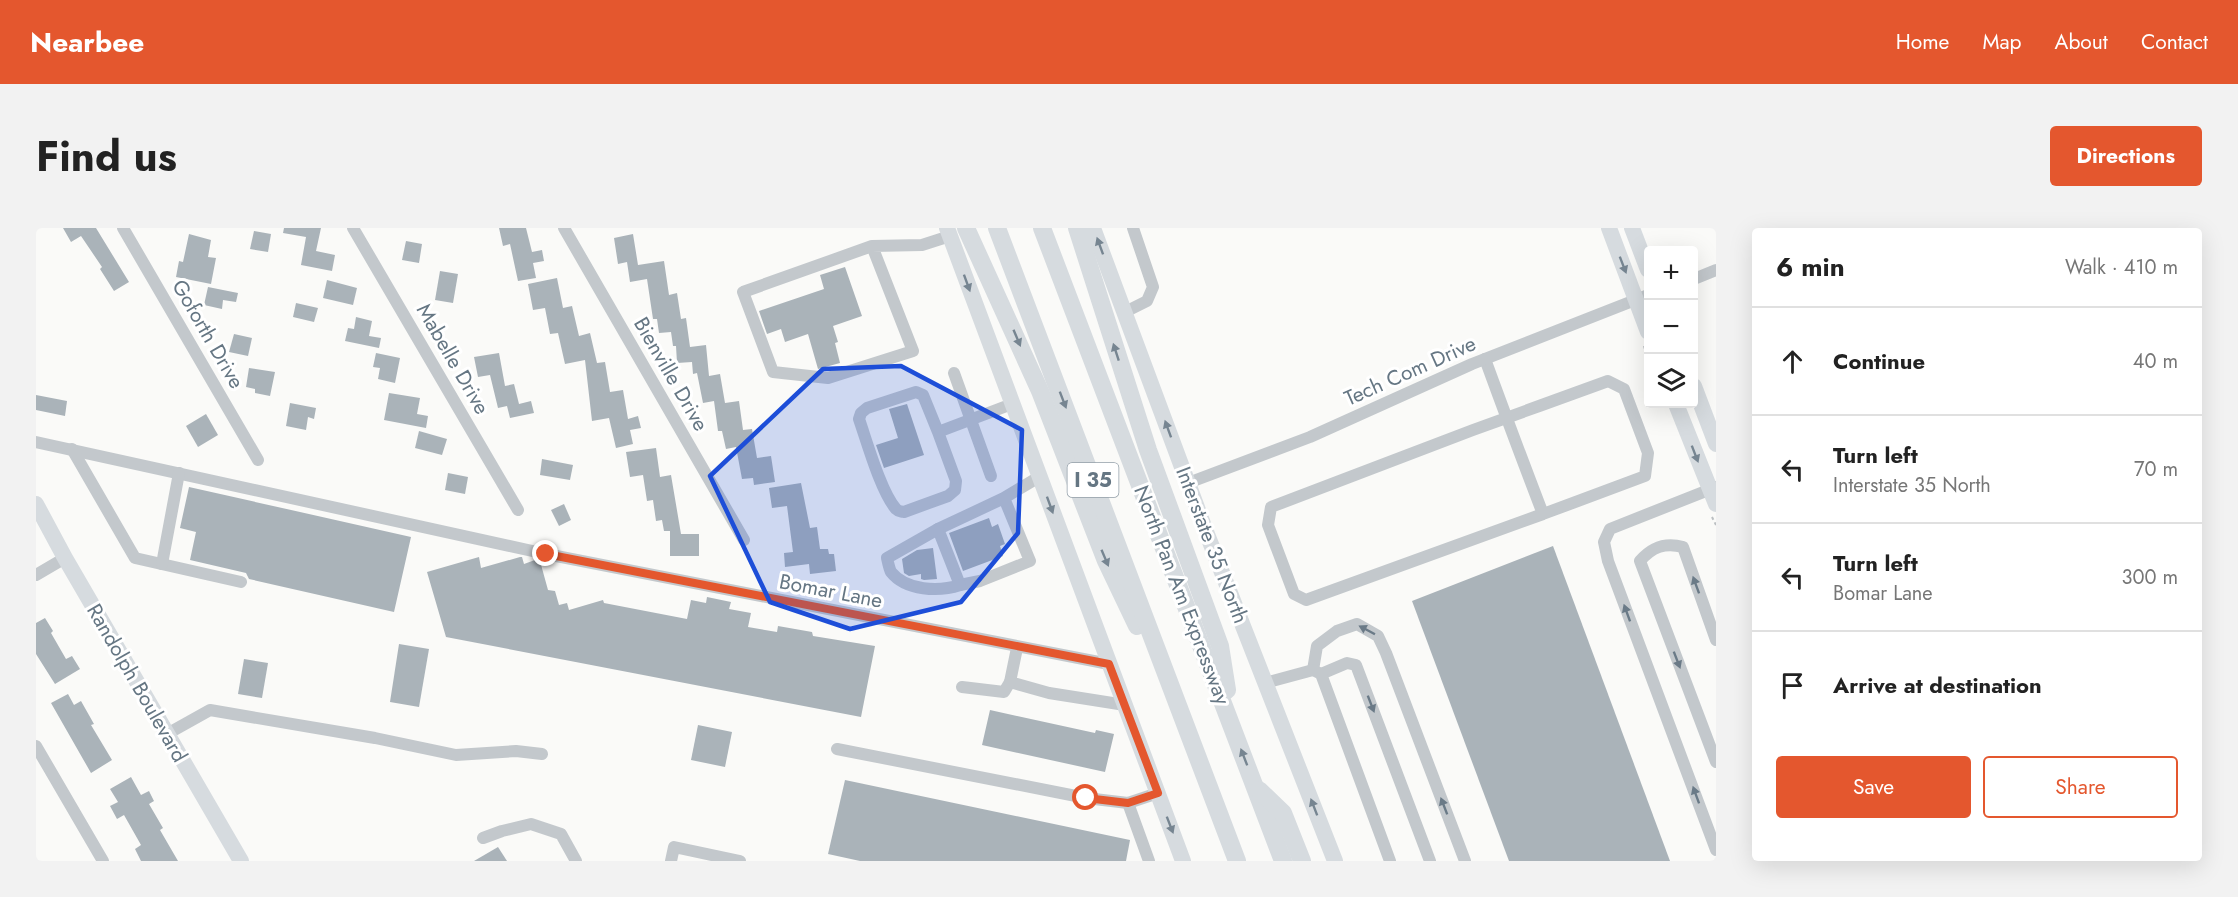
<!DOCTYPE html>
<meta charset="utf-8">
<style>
body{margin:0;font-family:Jost,sans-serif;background:#f2f2f2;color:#222}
.controls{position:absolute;right:18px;top:18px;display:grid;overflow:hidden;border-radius:6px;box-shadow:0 6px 24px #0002}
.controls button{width:54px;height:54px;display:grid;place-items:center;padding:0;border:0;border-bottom:2px solid #e0e0e0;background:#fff;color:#222;font:30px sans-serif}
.stop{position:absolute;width:18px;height:18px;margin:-14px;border:4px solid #e4572e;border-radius:50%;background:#fff}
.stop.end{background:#e4572e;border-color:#fff;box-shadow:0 2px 6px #0008}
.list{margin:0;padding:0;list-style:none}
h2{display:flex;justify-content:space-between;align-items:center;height:78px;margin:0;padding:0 24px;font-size:26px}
h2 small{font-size:20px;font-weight:400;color:#767676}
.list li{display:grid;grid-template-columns:39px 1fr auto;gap:18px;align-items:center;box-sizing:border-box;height:108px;padding:0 24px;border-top:2px solid #e0e0e0}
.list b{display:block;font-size:22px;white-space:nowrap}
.list p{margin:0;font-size:20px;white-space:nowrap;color:#767676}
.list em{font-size:20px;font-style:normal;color:#767676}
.actions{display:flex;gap:12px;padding:18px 24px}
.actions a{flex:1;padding:14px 0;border:2px solid #e4572e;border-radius:6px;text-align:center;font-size:21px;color:#e4572e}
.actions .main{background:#e4572e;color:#fff}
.icon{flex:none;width:33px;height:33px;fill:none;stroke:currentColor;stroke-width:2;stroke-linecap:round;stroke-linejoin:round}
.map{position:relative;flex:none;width:1680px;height:633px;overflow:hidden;border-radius:6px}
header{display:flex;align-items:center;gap:36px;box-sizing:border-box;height:84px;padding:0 30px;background:#e4572e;color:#fff}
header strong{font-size:28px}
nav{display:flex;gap:33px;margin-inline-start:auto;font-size:21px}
.intro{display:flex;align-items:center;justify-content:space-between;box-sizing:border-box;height:144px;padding:0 36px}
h1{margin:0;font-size:42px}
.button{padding:15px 27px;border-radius:6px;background:#e4572e;color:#fff;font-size:21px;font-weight:700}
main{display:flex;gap:36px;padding:0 36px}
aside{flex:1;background:#fff;border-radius:6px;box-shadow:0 6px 24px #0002}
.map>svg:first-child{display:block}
</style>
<header>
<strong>Nearbee</strong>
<nav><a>Home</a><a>Map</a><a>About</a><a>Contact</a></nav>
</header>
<div class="intro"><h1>Find us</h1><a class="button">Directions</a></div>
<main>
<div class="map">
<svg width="1680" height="633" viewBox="0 0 1680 633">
<rect width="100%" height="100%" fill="#fafaf8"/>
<!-- building -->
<g fill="#aab3b9">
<polygon points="27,0 60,0 93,54 78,63 64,41 66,39 45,8 35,14"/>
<polygon points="248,0 285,0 280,23 299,27 296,43 265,37 270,9 247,5"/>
<polygon points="463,0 490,0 496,24 506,22 508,33 497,35 500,50 482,53 474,16 467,18"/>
<polygon points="218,3 235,6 232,24 214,21"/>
<polygon points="153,6 175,12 172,29 180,30 175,56 140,49 143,33 147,34"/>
<polygon points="597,6 602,37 628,33 633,67 641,65 645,91 650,90 654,119 670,117 673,148 684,146 689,175 703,173 707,202 716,201 721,230 735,228 739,254 718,257 717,250 706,251 700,219 690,221 686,203 682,203 678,173 667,175 661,145 657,146 656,134 641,135 640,118 637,118 635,104 623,105 621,91 617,91 611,51 594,54 591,34 582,36 578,10"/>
<polygon points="370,13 386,16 383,35 366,32"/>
<polygon points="809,39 826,88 797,98 802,114 799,115 804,135 782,141 772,106 749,114 745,101 731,106 723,83 788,61 784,47"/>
<polygon points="404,43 422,46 417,75 399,72"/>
<polygon points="521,50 527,80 536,78 543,108 554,105 561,135 569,134 574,164 587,162 592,191 602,188 605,200 594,202 597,216 580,220 573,190 556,193 549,132 529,136 522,105 514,106 509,80 497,82 492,56"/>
<polygon points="291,52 321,60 317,77 287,70"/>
<polygon points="172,59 202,65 200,74 187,72 186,81 168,77"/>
<polygon points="260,75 282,80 278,94 257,89"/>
<polygon points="320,89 336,93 333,108 345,110 343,120 309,113 312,100 318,101"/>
<polygon points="198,106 216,110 212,128 193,124"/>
<polygon points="340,125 364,130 359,155 342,151 344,140 337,139"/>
<polygon points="463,125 469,158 478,156 483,176 495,173 498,185 474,190 471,178 462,180 454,147 442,149 438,129"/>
<polygon points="213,140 239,144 234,168 219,165 219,161 210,159"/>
<polygon points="353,165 384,170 381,186 392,188 390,200 348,192"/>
<polygon points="0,167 31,173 29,188 0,182"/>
<polygon points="254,175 280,180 278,191 272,189 270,202 250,198"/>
<polygon points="871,176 888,227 848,240 840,217 862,210 853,181"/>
<polygon points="170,186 182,207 162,219 150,198"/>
<polygon points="383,203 411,211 406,227 379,220"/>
<polygon points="620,220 624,249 635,247 645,306 663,306 663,328 634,328 634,303 628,303 626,292 620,293 617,272 611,273 607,247 594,249 590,224"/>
<polygon points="506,231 537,237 534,252 504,247"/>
<polygon points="412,245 432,249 429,266 409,262"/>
<polygon points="765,255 774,300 781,299 784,321 792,321 793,326 798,326 800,343 774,346 773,336 749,339 748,325 757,324 751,278 736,280 733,260"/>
<polygon points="153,259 375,309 358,384 213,351 210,345 154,332 160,304 144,300"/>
<polygon points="528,276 535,292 523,298 515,282"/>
<polygon points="953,290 956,299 962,296 969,316 964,318 967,328 927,343 913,305"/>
<polygon points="1517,318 1634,633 1473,633 1376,373"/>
<polygon points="897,320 901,351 888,352 885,351 885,346 873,348 868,345 866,331 881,322"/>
<polygon points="443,329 445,340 484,329 486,329 488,336 499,332 504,333 512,362 519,363 523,377 531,375 533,382 567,372 568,375 651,391 655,372 670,375 671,369 695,374 693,381 715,385 712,399 741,404 742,398 776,404 777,408 839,418 825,489 410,409 391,344"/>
<polygon points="9,390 17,403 15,405 30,431 36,428 44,441 19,456 0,426 0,395"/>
<polygon points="363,416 393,421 383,479 354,474"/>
<polygon points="208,431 232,435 226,470 202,466"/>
<polygon points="32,466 38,477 45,473 58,496 55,497 76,532 55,545 15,475"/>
<polygon points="954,482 1059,505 1060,502 1078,506 1069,544 946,517"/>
<polygon points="662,497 696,504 689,539 655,532"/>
<polygon points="95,549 105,567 113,563 118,573 113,576 127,600 124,602 142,633 105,633 99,621 105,617 88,587 81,591 74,578 82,574 74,561"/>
<polygon points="809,552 1094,612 1090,633 824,633 792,626"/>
<polygon points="462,619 471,633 438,633"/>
</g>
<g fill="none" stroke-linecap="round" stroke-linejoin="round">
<!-- path -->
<g stroke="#bbbfc2" stroke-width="2" stroke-dasharray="3 3" stroke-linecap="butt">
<polyline points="1608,118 1612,131"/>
<polyline points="1676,289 1680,297"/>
</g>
<!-- minor -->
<g stroke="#c3c8cc" stroke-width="12">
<polyline points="87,0 222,232"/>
<polyline points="317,0 482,282"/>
<polyline points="528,0 708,312"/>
<polyline points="836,18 877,123 792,150 737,144 707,64 836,18 886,17 914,8"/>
<polyline points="1658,51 1680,42"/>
<polyline points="1089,84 1111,73 1117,59 1097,0"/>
<path d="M1449 131C1468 183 1487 234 1507 286L1270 372 1258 366 1232 297 1235 279 1437 202C1482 186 1527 169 1572 153L1588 161 1612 225 1609 248 1507 286"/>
<polyline points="918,145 955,248"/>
<path d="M902 204 887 167 880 164 831 180 825 185 823 191C831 214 845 264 860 281 863 284 864 283 868 284L912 268 919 262 920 253 902 204 976 176"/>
<polyline points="0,214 510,326 1073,436"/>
<polyline points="36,221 99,330 205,354"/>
<polyline points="1152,255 1274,209 1436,136 1612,67"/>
<polyline points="1680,259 1574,301 1568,314 1572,333 1680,622"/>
<polyline points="968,270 902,301 924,357 944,353 994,333 968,270 1003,249"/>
<path d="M902 301 851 330C852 334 853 340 855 344 870 363 903 364 924 357"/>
<polyline points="126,336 143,245"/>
<polyline points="0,347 29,330"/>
<path d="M1680 412 1647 319C1629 314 1616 319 1604 333L1680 534"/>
<polyline points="981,420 974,454 1013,465 1089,477"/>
<polyline points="1277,442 1281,418 1301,403 1321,396 1342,408 1350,425 1429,633"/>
<polyline points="1285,446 1311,435 1320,437 1394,633"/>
<polyline points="1229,455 1277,442 1285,446 1354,633"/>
<polyline points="926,459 968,464 974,454"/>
<polyline points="131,506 174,482 339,510 420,527 480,523 506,526"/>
<polyline points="0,518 67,633"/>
<polyline points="801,521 1050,570 1092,575 1122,565"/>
<polyline points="1092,575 1113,633"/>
<polyline points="447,610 466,603 495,596 525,606 540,633"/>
<polyline points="635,633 638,619 704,633"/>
</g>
<!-- major -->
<g stroke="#d6dbdf" stroke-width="16">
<polyline points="911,0 1147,633"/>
<polyline points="1057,0 1169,301 1299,633"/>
<polyline points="1573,0 1612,104"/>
<polyline points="1596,0 1612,42"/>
<polyline points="1658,158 1680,216"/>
<polyline points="1640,176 1680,276"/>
<polyline points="0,276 29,330 205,633"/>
</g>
<!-- highway -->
<g stroke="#d6dbdf" stroke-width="18">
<polyline points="930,0 1004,163 1070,333 1101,398"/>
<polyline points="961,0 1201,633"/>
<polyline points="1006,0 1247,633"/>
<polyline points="1041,0 1112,222 1184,418 1191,462"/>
<polyline points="1223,562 1247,585 1266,633"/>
</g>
</g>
<!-- one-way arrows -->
<defs><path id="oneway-solid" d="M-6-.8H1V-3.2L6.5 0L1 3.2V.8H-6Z" transform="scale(1.5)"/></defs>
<g fill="#768591">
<use href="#oneway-solid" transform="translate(1064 18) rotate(-110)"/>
<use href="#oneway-solid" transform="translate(1587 37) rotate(69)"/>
<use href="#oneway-solid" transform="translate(931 55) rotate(70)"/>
<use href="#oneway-solid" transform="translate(981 110) rotate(67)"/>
<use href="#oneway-solid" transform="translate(1080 124) rotate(-108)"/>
<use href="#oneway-solid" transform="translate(1027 172) rotate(69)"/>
<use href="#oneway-solid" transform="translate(1132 201) rotate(-110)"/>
<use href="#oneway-solid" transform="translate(1659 226) rotate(69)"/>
<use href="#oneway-solid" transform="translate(1014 277) rotate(70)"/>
<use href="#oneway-solid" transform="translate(1069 330) rotate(67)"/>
<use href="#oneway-solid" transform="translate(1208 529) rotate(-111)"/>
<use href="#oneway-solid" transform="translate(1278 579) rotate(-111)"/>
<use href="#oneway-solid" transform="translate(1134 597) rotate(69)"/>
</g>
<g fill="#6a7a87">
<use href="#oneway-solid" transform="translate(1660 357) rotate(-110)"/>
<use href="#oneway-solid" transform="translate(1591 385) rotate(-110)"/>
<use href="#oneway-solid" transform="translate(1331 402) rotate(-152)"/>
<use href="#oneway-solid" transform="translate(1641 432) rotate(69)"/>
<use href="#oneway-solid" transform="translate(1335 476) rotate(69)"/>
<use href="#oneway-solid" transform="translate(1660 567) rotate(-110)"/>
<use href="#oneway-solid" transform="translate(1408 578) rotate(-111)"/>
</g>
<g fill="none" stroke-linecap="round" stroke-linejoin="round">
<!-- route -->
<polyline stroke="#e4572e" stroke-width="8" points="510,326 1073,436 1122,565 1092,575 1050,570"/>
</g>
<!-- marked area -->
<path fill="#1d4ed8" fill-opacity="0.2" stroke="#1d4ed8" stroke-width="4.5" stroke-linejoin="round" d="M865 138 986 202 982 305 925 374 814 401 734 374 674 248 787 141Z"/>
<g text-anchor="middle" stroke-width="6" stroke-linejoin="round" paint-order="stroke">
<!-- shield labels -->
<rect fill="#fff" stroke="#939fa8" stroke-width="1.5" x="1031.5" y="235" width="51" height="34" rx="4.5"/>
<g font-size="20" font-weight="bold" fill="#657683">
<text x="1057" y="259">I 35</text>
</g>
<!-- street labels -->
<g font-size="21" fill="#657683" stroke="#fff">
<text transform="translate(172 106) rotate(60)" y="7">Goforth Drive</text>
<text transform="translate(417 131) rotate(60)" y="7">Mabelle Drive</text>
<text transform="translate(1374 143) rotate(-24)" y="7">Tech Com Drive</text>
<text transform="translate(635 146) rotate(60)" y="7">Bienville Drive</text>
<text transform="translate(1176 317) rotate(69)" y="7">Interstate 35 North</text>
<text transform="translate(795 363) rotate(11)" y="7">Bomar Lane</text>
<text transform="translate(1146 367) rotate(69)" y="7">North Pan Am Expressway</text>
<text transform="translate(101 455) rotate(60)" y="7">Randolph Boulevard</text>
</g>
</g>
</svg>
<div class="controls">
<button>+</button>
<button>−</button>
<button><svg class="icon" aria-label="layers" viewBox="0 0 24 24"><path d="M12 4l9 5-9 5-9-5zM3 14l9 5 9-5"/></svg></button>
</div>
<div class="stop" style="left:1050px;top:570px"></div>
<div class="stop end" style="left:510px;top:326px"></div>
</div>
<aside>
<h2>6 min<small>Walk · 410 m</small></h2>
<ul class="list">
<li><svg class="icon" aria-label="ahead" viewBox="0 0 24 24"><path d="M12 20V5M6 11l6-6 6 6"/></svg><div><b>Continue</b></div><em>40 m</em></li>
<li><svg class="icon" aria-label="left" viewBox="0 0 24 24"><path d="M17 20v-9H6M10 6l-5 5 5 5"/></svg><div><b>Turn left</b><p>Interstate 35 North</p></div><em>70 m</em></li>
<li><svg class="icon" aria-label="left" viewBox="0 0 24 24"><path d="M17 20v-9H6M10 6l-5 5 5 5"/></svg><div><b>Turn left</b><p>Bomar Lane</p></div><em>300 m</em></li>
<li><svg class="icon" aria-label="arrive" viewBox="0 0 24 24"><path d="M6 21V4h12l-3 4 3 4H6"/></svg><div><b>Arrive at destination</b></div></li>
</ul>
<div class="actions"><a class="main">Save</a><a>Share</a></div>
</aside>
</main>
